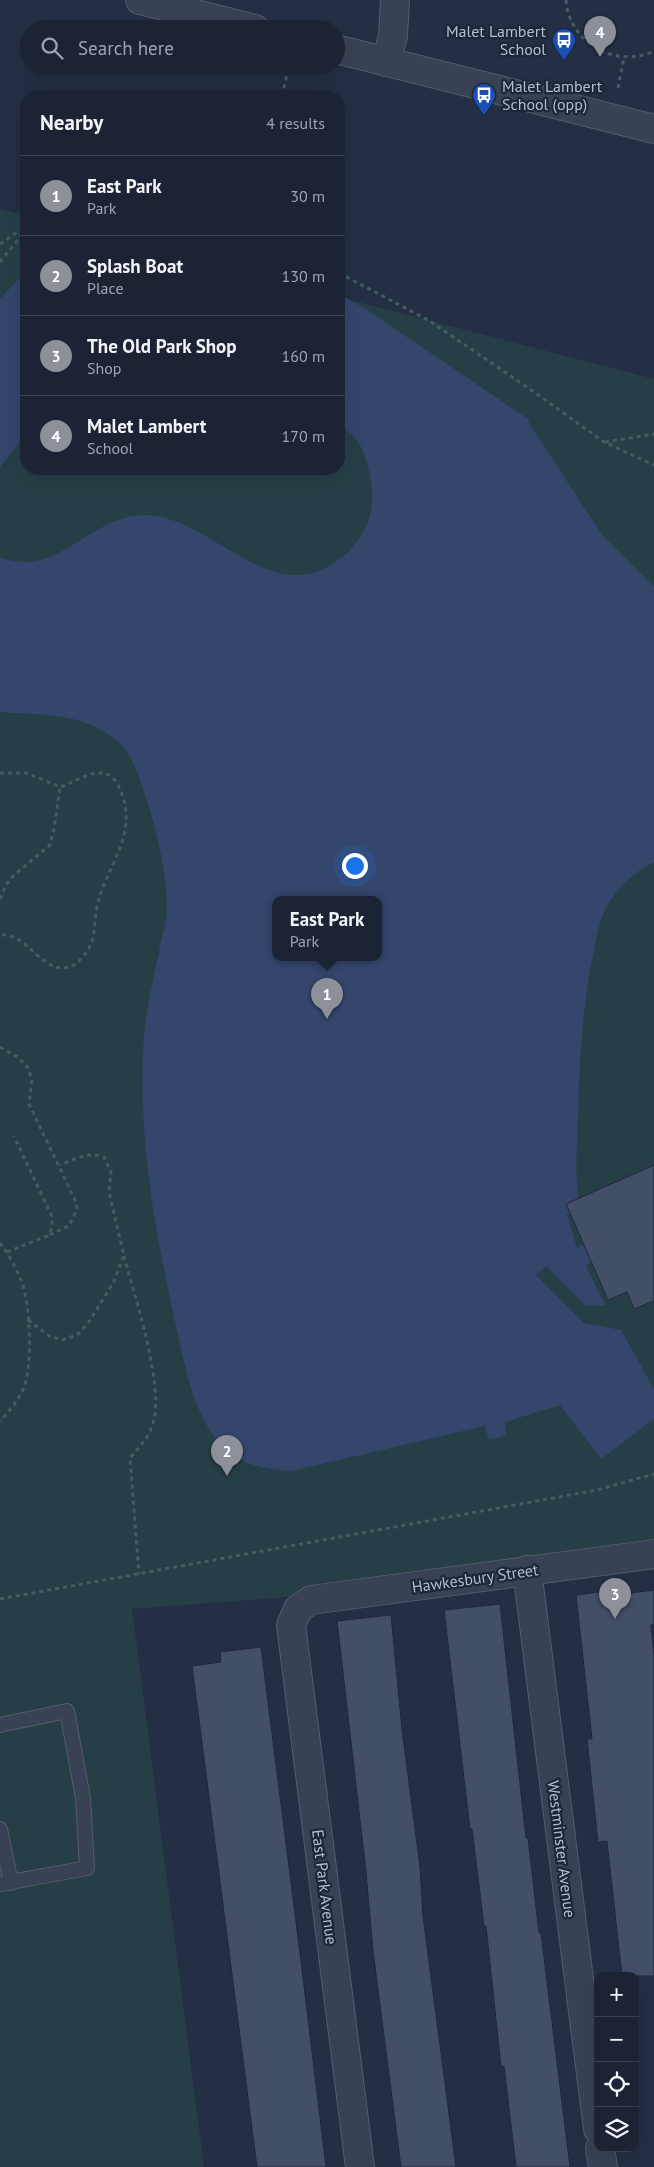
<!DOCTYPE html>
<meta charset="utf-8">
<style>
body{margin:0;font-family:"PT Sans",sans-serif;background:#242b3c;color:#f1f3f6}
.controls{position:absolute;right:15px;bottom:15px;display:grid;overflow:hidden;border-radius:10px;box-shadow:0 5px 20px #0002}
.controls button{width:45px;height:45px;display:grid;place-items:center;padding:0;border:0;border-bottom:1px solid #39404f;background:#1b2334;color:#f1f3f6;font:25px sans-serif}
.you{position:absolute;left:354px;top:865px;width:18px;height:18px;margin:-12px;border:4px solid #fff;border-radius:50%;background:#1a73e8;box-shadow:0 0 0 8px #1a73e833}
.badge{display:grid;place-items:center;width:32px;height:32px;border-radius:50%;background:#8c9099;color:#fff;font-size:16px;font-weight:700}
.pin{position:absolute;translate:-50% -41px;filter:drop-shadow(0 1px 2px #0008)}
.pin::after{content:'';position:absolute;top:26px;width:18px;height:15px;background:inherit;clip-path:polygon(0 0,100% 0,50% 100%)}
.popup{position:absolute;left:272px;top:896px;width:110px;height:65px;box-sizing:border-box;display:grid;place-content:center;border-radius:10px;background:#1b2334;filter:drop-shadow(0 1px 4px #0005);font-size:16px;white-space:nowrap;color:#a0a4ac}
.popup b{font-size:19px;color:#f1f3f6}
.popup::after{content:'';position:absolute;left:50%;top:100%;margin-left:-10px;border:10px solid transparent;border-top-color:#1b2334}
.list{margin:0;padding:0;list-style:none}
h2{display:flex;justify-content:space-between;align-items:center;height:65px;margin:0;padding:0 20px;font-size:21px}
h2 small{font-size:16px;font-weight:400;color:#a0a4ac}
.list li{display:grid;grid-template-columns:32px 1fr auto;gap:15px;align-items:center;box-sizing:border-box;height:80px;padding:0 20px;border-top:1px solid #39404f}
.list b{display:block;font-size:19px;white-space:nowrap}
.list p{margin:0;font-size:16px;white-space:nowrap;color:#a0a4ac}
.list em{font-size:16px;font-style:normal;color:#a0a4ac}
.icon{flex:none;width:28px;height:28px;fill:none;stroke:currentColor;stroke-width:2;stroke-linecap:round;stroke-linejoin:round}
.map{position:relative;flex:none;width:654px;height:2167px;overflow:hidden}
.search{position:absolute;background:#1b2334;box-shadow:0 5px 20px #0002;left:20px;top:20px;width:325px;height:55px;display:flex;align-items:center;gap:12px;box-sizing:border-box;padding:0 18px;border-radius:28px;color:#a0a4ac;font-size:19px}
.panel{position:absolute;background:#1b2334;box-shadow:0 5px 20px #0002;left:20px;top:90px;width:325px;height:385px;border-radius:20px}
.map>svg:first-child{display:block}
</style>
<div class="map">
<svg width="654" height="2167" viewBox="0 0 654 2167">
<rect width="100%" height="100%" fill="#242f45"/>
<!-- green -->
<path fill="#263f46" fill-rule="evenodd" d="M0 209 26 215V469H339V297L654 379V1569L132 1609 204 2167H0ZM276 900H378V958H276Z"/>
<!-- water -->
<g fill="#34466c" fill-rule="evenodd">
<polygon points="26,271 26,435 0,467 0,299"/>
<path d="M339 294 364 308 528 419 529 423 602 535 654 587V862C633 872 614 891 604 912 597 928 595 947 591 964 582 1015 579 1066 578 1118 577 1145 575 1171 578 1198L566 1204 570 1214 567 1215 577 1248 584 1245 591 1262 586 1266 605 1305 586 1306 546 1266 536 1275 584 1323 621 1330 654 1389V1419L601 1459 560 1405 505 1422 506 1435 489 1440 485 1426 291 1471C269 1470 247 1466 229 1452 195 1426 185 1365 176 1326 156 1237 139 1144 143 1053 144 1019 152 985 159 952 161 939 166 924 167 911 167 873 158 836 147 801 140 781 135 758 119 743 87 712 41 715 0 712V558C9 560 20 563 30 562 72 557 100 515 144 515 209 515 264 603 329 566 337 561 344 557 350 550 366 531 373 518 372 493 372 478 366 454 358 442 353 435 345 430 339 424ZM276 900H378V958H276Z"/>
</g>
<!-- building -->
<g fill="#434e67" stroke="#1f283b">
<polygon points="654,1165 654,1301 634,1309 627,1292 608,1300 566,1204"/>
<polygon points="615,1590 615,1595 654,1590 654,1625 651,1625 654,1657 654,1976 622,1976 607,1841 598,1842 587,1739 592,1739 576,1595"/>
<polygon points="500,1604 526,1838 528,1838 539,1933 541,1933 570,2167 516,2167 504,2066 501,2067 486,1926 484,1926 472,1829 470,1829 444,1610"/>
<polygon points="391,1615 402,1729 420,1867 423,1916 456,2167 401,2167 373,1951 366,1872 337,1621"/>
<polygon points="261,1647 301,1961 326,2167 257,2167 192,1666 221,1662 220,1652"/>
</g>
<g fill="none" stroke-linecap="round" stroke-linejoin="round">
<!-- lane casing -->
<g stroke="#545c6e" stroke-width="16">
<g id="lane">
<polyline points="0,1725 67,1711 83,1798 87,1868 0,1884"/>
<polyline points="0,1829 11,1883"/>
</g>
</g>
<!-- street casing -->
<g stroke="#545c6e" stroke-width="30">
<g id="street">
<polyline points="140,0 255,29"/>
<polyline points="336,49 654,129"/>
<polyline points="386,62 393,36 395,0"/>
<polyline points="527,1570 598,2129"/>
<polyline points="600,2148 603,2167"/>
<polyline points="360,2167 291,1625 298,1609 311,1600 654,1554"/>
</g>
</g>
<!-- path -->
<g stroke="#455c62" stroke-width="3" stroke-dasharray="4 4" stroke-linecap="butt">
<path d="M566 0C569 43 616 69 654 51"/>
<polyline points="618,88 624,57"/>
<polyline points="282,96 289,66"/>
<polyline points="0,244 26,226"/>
<polyline points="0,262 26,230"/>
<polyline points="339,273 428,320 527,387 604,442 654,465"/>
<polyline points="605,442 654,434"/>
<path d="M0 773H27L60 787C73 783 86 773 99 773 109 772 115 779 119 787 141 835 106 864 97 907 93 924 97 939 85 954 82 957 78 963 74 965 44 980 29 932 0 935"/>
<polyline points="0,899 6,885 13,876 50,845 54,829 60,787"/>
<polyline points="0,1047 18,1057 28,1068 32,1080 29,1104 76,1202 77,1209 69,1226 47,1236"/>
<path d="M0 1243C9 1255 17 1269 22 1283 30 1304 33 1366 24 1387 19 1400 9 1411 0 1421"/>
<polyline points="7,1252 47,1236 52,1228 52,1217 14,1136"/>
<path d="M124 1256C134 1295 165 1386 153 1423 149 1437 140 1447 130 1458L139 1574"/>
<path d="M28 1320 49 1336 62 1340 77 1335 89 1322 113 1283 124 1256 109 1192 111 1172 104 1157C88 1151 75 1159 60 1165"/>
<polyline points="0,1599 597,1490 654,1474"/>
</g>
<!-- lane -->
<use href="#lane" stroke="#394254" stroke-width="14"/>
<!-- street -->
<use href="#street" stroke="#394254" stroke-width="28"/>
</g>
<!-- icons -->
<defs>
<g id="bus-pin" transform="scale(1.25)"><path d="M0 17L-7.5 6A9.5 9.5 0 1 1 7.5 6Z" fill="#1a4fb4" stroke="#1d263a"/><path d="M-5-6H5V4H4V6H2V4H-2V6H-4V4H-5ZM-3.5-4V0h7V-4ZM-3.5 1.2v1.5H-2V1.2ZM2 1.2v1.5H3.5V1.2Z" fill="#fff"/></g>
</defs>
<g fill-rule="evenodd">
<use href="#bus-pin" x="564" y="40"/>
<use href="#bus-pin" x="484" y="95"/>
</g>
<g text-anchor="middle" stroke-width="4.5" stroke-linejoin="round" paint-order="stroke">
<!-- poi labels -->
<g font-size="16" fill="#b6bdce" stroke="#1d263a" text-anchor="end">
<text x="546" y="37">Malet Lambert<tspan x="546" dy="18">School</tspan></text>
<text x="502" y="92" text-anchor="start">Malet Lambert<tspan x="502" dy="18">School (opp)</tspan></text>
</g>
<!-- street labels -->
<g font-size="16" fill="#b6bdce" stroke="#1d263a">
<text transform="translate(475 1578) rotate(-8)" y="6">Hawkesbury Street</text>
<text transform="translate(562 1849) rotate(83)" y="6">Westminster Avenue</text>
<text transform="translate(325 1887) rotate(83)" y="6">East Park Avenue</text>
</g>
</g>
</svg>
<div class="controls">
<button>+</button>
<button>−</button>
<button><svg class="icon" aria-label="locate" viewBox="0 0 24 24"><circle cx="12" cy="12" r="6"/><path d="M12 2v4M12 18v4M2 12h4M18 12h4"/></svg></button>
<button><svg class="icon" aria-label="layers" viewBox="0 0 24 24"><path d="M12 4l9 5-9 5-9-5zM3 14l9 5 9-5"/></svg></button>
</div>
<div class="you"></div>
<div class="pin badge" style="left:327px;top:1019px">1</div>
<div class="popup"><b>East Park</b>Park</div>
<div class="pin badge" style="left:227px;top:1476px">2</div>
<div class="pin badge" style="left:615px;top:1619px">3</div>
<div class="pin badge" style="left:600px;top:57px">4</div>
<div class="search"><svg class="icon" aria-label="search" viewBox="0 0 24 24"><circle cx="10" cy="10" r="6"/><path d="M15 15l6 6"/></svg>Search here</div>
<section class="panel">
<h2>Nearby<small>4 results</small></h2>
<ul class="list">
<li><span class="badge">1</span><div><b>East Park</b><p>Park</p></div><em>30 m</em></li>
<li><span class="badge">2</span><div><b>Splash Boat</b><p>Place</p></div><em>130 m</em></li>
<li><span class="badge">3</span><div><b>The Old Park Shop</b><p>Shop</p></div><em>160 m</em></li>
<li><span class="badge">4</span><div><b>Malet Lambert</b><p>School</p></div><em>170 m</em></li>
</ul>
</section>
</div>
